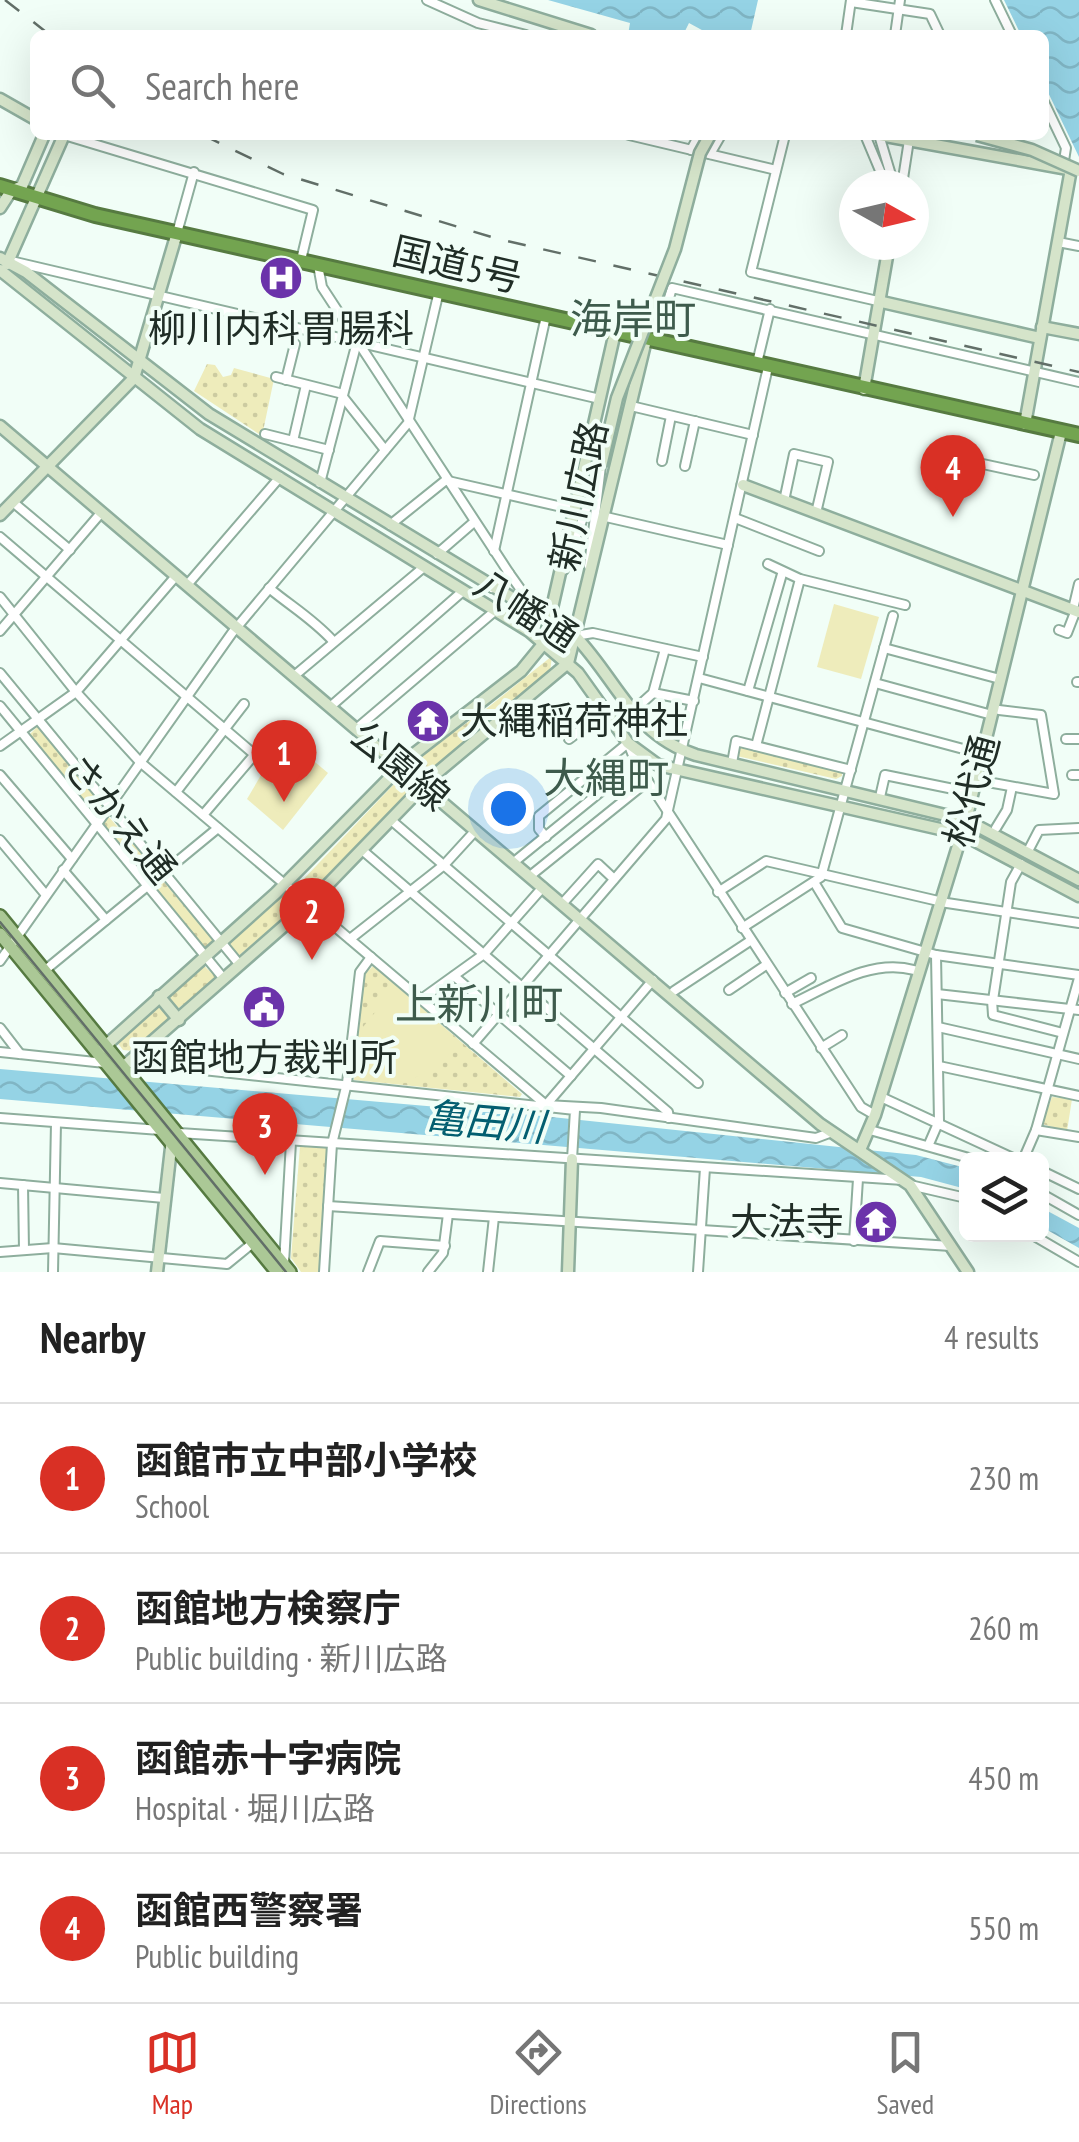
<!DOCTYPE html>
<meta charset="utf-8">
<style>
body{margin:0;font-family:"PT Sans Narrow","Noto Sans JP",sans-serif;background:#f2f2f2;color:#222}
.controls{position:absolute;right:30px;bottom:30px;display:grid;overflow:hidden;border-radius:15px;box-shadow:0 10px 40px #0002}
.controls button{width:90px;height:90px;display:grid;place-items:center;padding:0;border:0;border-bottom:2px solid #e0e0e0;background:#fff;color:#222;font:50px sans-serif}
.compass{position:absolute;left:839px;top:170px;width:90px;height:90px;border-radius:50%;background:#fff;box-shadow:0 10px 40px #0002;rotate:98deg}
.you{position:absolute;left:508px;top:808px;width:35px;height:35px;margin:-25px;border:8px solid #fff;border-radius:50%;background:#1a73e8;box-shadow:0 0 0 15px #1a73e833}
.badge{display:grid;place-items:center;width:65px;height:65px;border-radius:50%;background:#d93025;color:#fff;font-size:32px;font-weight:700}
.pin{position:absolute;translate:-50% -82px;filter:drop-shadow(0 2px 5px #0008)}
.pin::after{content:'';position:absolute;top:52px;width:35px;height:30px;background:inherit;clip-path:polygon(0 0,100% 0,50% 100%)}
.list{margin:0;padding:0;list-style:none}
h2{display:flex;justify-content:space-between;align-items:center;height:130px;margin:0;padding:0 40px;font-size:42px}
h2 small{font-size:32px;font-weight:400;color:#767676}
.list li{display:grid;grid-template-columns:65px 1fr auto;gap:30px;align-items:center;box-sizing:border-box;height:150px;padding:0 40px;border-top:2px solid #e0e0e0}
.list b{display:block;font-size:38px;white-space:nowrap}
.list p{margin:0;font-size:32px;white-space:nowrap;color:#767676}
.list em{font-size:32px;font-style:normal;color:#767676}
.icon{flex:none;width:55px;height:55px;fill:none;stroke:currentColor;stroke-width:2;stroke-linecap:round;stroke-linejoin:round}
.map{position:relative;flex:none;width:1079px;height:1272px;overflow:hidden}
.search{position:absolute;background:#fff;box-shadow:0 10px 40px #0002;left:30px;right:30px;top:30px;height:110px;display:flex;align-items:center;gap:25px;box-sizing:border-box;padding:0 35px;border-radius:15px;color:#767676;font-size:38px}
.sheet{height:730px;background:#fff}
nav{display:flex;justify-content:space-around;align-items:center;box-sizing:border-box;height:140px;border-top:2px solid #e0e0e0;background:#fff;font-size:28px;color:#767676}
nav a{display:grid;justify-items:center;gap:5px}
nav .on{color:#d93025}
.map>svg:first-child{display:block}
</style>
<div class="map">
<svg width="1079" height="1272" viewBox="0 0 1079 1272">
<defs>
<pattern id="park-dots" width="8" height="8" patternUnits="userSpaceOnUse" patternTransform="scale(2.5)"><rect width="8" height="8" fill="#eeecbb"/><path d="M2 2h.1M6 6h.1" fill="none" stroke="#cccba1" stroke-width="1.8" stroke-linecap="round"/></pattern>
<pattern id="water-waves" width="16" height="10" patternUnits="userSpaceOnUse" patternTransform="scale(2.5)"><rect width="16" height="10" fill="#95d3e5"/><path d="M0 5q4-4 8 0t8 0" fill="none" stroke="#80b5c4"/></pattern>
</defs>
<rect width="100%" height="100%" fill="#f1fef7"/>
<!-- park -->
<g fill="url(#park-dots)">
<polygon points="207,364 215,365 223,377 231,375 234,368 274,379 262,436 194,391"/>
<polygon points="552,656 550,672 428,771 415,759 481,713"/>
<polygon points="37,727 102,804 97,814 91,812 29,735"/>
<polygon points="741,745 842,771 842,776 836,779 737,756"/>
<polygon points="397,781 411,793 311,895 297,886"/>
<polygon points="108,816 156,870 149,878 102,826"/>
<polygon points="163,881 213,940 206,948 154,889"/>
<polygon points="283,894 298,907 237,957 229,941"/>
<polygon points="203,965 216,977 215,982 177,1009 168,994"/>
<polygon points="373,966 522,1094 520,1097 354,1080 363,976"/>
<polygon points="155,1005 160,1005 169,1020 134,1051 123,1050 116,1041"/>
<polygon points="1052,1097 1072,1099 1067,1131 1042,1124"/>
<polygon points="300,1146 327,1147 320,1272 301,1272 291,1258"/>
</g>
<!-- garden -->
<g fill="#eeecbb">
<polygon points="834,604 879,617 861,679 817,667"/>
<polygon points="284,736 328,773 283,830 247,799"/>
<polygon points="395,988 455,1043 453,1052 408,1083 358,1075 363,1027"/>
</g>
<!-- water -->
<g fill="url(#water-waves)">
<polygon points="548,0 758,0 750,35 711,35 689,23 683,35 628,35 630,23"/>
<polygon points="1004,0 1079,0 1079,157 1044,84 1044,35 1021,35"/>
<polygon points="0,1069 542,1116 916,1155 966,1168 966,1189 921,1177 0,1099"/>
<polygon points="1042,1208 1079,1228 1079,1248 1042,1227"/>
</g>
<g fill="none" stroke-linecap="round" stroke-linejoin="round">
<!-- street casing -->
<g stroke="#8eae9d" stroke-width="12">
<g id="street">
<polyline points="427,0 478,23 526,35"/>
<polyline points="995,0 1012,35"/>
<polyline points="851,2 930,14 940,35"/>
<polyline points="846,35 851,0"/>
<polyline points="895,35 900,0"/>
<polyline points="1044,102 1066,148 1063,167"/>
<polyline points="64,135 313,210 301,260"/>
<polyline points="629,135 776,170"/>
<polyline points="785,135 751,272 882,302"/>
<polyline points="865,135 886,185"/>
<polyline points="879,135 894,185"/>
<polyline points="691,150 699,135"/>
<polyline points="710,154 721,135"/>
<polyline points="902,185 909,140"/>
<polyline points="177,233 194,172"/>
<polyline points="1058,242 1079,246"/>
<polyline points="11,261 600,399"/>
<polyline points="318,265 322,287 509,573 492,588"/>
<polyline points="656,341 672,288 1079,382"/>
<polyline points="757,363 770,309"/>
<polyline points="276,377 343,394"/>
<polyline points="286,380 295,344"/>
<polyline points="343,397 385,450"/>
<polyline points="631,406 753,435"/>
<polyline points="265,434 329,450"/>
<polyline points="293,441 306,385"/>
<polyline points="662,461 671,416"/>
<polyline points="969,461 1034,475"/>
<polyline points="685,466 695,421"/>
<polyline points="448,481 575,510"/>
<polyline points="320,483 357,342"/>
<polyline points="784,501 794,454 828,462 816,513"/>
<polyline points="14,503 70,550"/>
<polyline points="606,517 728,545"/>
<polyline points="735,518 819,551"/>
<polyline points="390,525 446,480"/>
<polyline points="0,537 255,755"/>
<polyline points="494,551 546,316"/>
<polyline points="437,554 474,522"/>
<polyline points="768,564 800,579 905,605"/>
<polyline points="589,566 601,466"/>
<polyline points="564,570 595,485"/>
<polyline points="509,573 531,604"/>
<polyline points="187,585 280,477"/>
<path d="M269 588C292 607 313 619 333 641"/>
<polyline points="0,597 76,692 140,762 546,1105 601,1108 816,1138 832,1132"/>
<polyline points="1074,605 1079,584"/>
<polyline points="1059,630 1067,633 1074,615"/>
<polyline points="0,631 100,514"/>
<polyline points="575,636 593,633 703,657"/>
<polyline points="884,648 1000,679"/>
<polyline points="0,673 240,965"/>
<polyline points="294,676 424,567"/>
<polyline points="699,678 982,754"/>
<polyline points="1077,682 1079,682"/>
<polyline points="875,683 992,715"/>
<polyline points="748,691 782,574"/>
<polyline points="653,693 694,701"/>
<polyline points="0,706 224,979"/>
<polyline points="330,707 463,591"/>
<polyline points="633,711 653,693 665,649"/>
<polyline points="356,729 496,610"/>
<polyline points="569,739 606,711"/>
<polyline points="1066,739 1079,739"/>
<polyline points="0,746 76,692 176,576"/>
<polyline points="756,746 800,579"/>
<polyline points="732,763 736,741 851,770"/>
<polyline points="0,775 72,859"/>
<polyline points="1072,775 1079,775"/>
<polyline points="982,781 1054,794 1041,715 999,710"/>
<polyline points="176,792 244,704"/>
<polyline points="880,797 885,775 973,793"/>
<polyline points="203,815 278,727"/>
<polyline points="391,820 698,1083"/>
<polyline points="996,828 1007,810 1012,787"/>
<polyline points="546,837 539,829 539,816 628,743 636,763 861,1107 875,1115"/>
<polyline points="0,840 46,895"/>
<polyline points="362,850 668,1112 669,1118"/>
<polyline points="1027,853 1039,830 1079,828"/>
<polyline points="514,862 636,763"/>
<polyline points="63,870 106,920"/>
<polyline points="530,876 648,781"/>
<polyline points="814,882 842,928 936,955 939,1121 929,1144"/>
<polyline points="718,892 766,861 947,903 1079,923"/>
<polyline points="562,904 598,864 614,879"/>
<polyline points="742,928 821,877 893,616"/>
<polyline points="350,939 444,865 476,830"/>
<polyline points="936,955 1079,975"/>
<polyline points="0,961 232,633 408,423 439,291"/>
<polyline points="44,971 218,828"/>
<polyline points="454,976 571,1076"/>
<polyline points="729,990 766,965"/>
<polyline points="674,991 750,941"/>
<polyline points="785,993 811,978"/>
<polyline points="937,994 1079,1010"/>
<polyline points="420,1000 484,954 543,887"/>
<polyline points="992,1000 993,1015 1063,1033"/>
<polyline points="993,1000 1011,882 1021,864"/>
<path d="M792 1004C830 986 872 958 914 970"/>
<polyline points="938,1027 1079,1059"/>
<polyline points="0,1028 20,1054"/>
<polyline points="473,1044 666,819 768,367"/>
<polyline points="821,1048 842,1035"/>
<polyline points="0,1052 105,1063"/>
<polyline points="129,1062 575,1110 572,1159"/>
<polyline points="939,1066 1079,1096"/>
<polyline points="881,1097 1017,1160"/>
<polyline points="546,1105 653,980"/>
<polyline points="0,1118 160,1130"/>
<polyline points="870,1130 976,1160"/>
<polyline points="1036,1130 1079,1137"/>
<polyline points="179,1133 903,1180"/>
<polyline points="1023,1160 1036,1130 1079,978"/>
<polyline points="1042,1171 1079,1189"/>
<polyline points="0,1183 164,1198"/>
<polyline points="23,1185 24,1250"/>
<polyline points="910,1185 966,1198"/>
<polyline points="1042,1194 1079,1215"/>
<polyline points="328,1206 951,1246"/>
<polyline points="1031,1234 1079,1262"/>
<polyline points="854,1241 858,1179"/>
<polyline points="0,1252 53,1248 227,1264 254,1242"/>
<polyline points="284,1263 291,1142"/>
<polyline points="53,1272 56,1123"/>
<polyline points="324,1272 332,1144 347,1083 360,972 371,957"/>
<polyline points="368,1272 380,1241 445,1246"/>
<polyline points="428,1272 443,1253 448,1214"/>
<polyline points="488,1272 494,1217"/>
<polyline points="698,1272 705,1168"/>
</g>
</g>
<!-- secondary casing -->
<g stroke="#8eae9d" stroke-width="15">
<g id="secondary">
<polyline points="479,0 591,35"/>
<polyline points="0,99 35,119"/>
<polyline points="880,135 1068,169"/>
<polyline points="0,208 11,191 22,186 44,135"/>
<path d="M0 258 26 272 209 414 575 636C618 681 633 735 696 755L966 820 1079 880"/>
<polyline points="7,264 64,135"/>
<polyline points="0,270 200,429 529,631 578,673 628,743 658,765 962,834 1079,896"/>
<polyline points="882,302 1040,338"/>
<polyline points="1042,327 1079,334"/>
<polyline points="864,389 889,245"/>
<polyline points="1025,424 1071,169"/>
<polyline points="0,426 820,1124 910,1185 968,1272"/>
<polyline points="743,485 1079,612"/>
<polyline points="0,515 134,378 177,233"/>
<polyline points="159,996 179,1020"/>
<polyline points="103,1048 276,893 410,757 521,671 544,643 615,332"/>
<polyline points="123,1067 309,904 432,777 568,663 646,340"/>
<polyline points="860,1150 875,1115 966,820 1061,432"/>
<polyline points="157,1272 172,1139"/>
<polyline points="568,1272 572,1159"/>
</g>
</g>
<!-- primary casing -->
<g stroke="#567a41" stroke-width="16">
<g id="primary">
<polyline points="0,916 290,1272"/>
<polyline points="0,934 277,1272"/>
</g>
</g>
<!-- highway casing -->
<g stroke="#567a41" stroke-width="18">
<polyline id="highway" points="0,186 95,215 1079,435"/>
</g>
<!-- street -->
<use href="#street" stroke="#fff" stroke-width="8"/>
<!-- secondary -->
<use href="#secondary" stroke="#d5e4ca" stroke-width="10"/>
<!-- primary -->
<use href="#primary" stroke="#abc896" stroke-width="11"/>
<!-- highway -->
<use href="#highway" stroke="#73a450" stroke-width="12"/>
<!-- tram -->
<polyline stroke="#626f68" stroke-width="2.5" points="0,922 286,1272"/>
<!-- rail -->
<g stroke="#626f68" stroke-width="2.5" stroke-dasharray="18 18" stroke-linecap="butt">
<polyline points="5,0 50,35"/>
<polyline points="203,135 283,174 498,239 1079,372"/>
</g>
<!-- secondary-bridge casing -->
<g stroke="#8eae9d" stroke-width="15" stroke-linecap="butt">
<g id="secondary-bridge">
<polyline points="977,135 1032,150 1079,171"/>
<polyline points="601,466 617,398 675,249 700,153 710,135"/>
</g>
</g>
<!-- secondary-bridge -->
<use href="#secondary-bridge" stroke="#d5e4ca" stroke-width="10"/>
</g>
<!-- icons -->
<defs>
<g id="hospital-disc" transform="scale(2.25)"><circle r="9.5" fill="#6b33aa" stroke="#f1fef7"/><path d="M-5-5h3v3.5h4V-5h3V5h-3V1.5h-4V5h-3Z" fill="#fff"/></g>
<g id="temple-disc" transform="scale(2.25)"><circle r="9.5" fill="#6b33aa" stroke="#f1fef7"/><path d="M0-6L5-2H3V0L6.5 2.5H4V6H1.5V3h-3V6H-4V2.5H-6.5L-3 0V-2H-5Z" fill="#fff"/></g>
<g id="civic-disc" transform="scale(2.25)"><circle r="9.5" fill="#6b33aa" stroke="#f1fef7"/><path d="M-.6-6.5H3V-4.5H.6V-3L4-1V1h2V6H-6V1h2V-1L-.6-3ZM-1.2 2.5V6h2.4V2.5Z" fill="#fff"/></g>
</defs>
<g fill-rule="evenodd">
<use href="#hospital-disc" x="281" y="278"/>
<use href="#temple-disc" x="428" y="721"/>
<use href="#civic-disc" x="264" y="1007"/>
<use href="#temple-disc" x="876" y="1222"/>
</g>
<g text-anchor="middle" stroke-width="8" stroke-linejoin="round" paint-order="stroke">
<!-- street labels -->
<g font-size="38" fill="#202d26" stroke="#f1fef7">
<text transform="translate(457 265) rotate(13)" y="13">国道5号</text>
<text transform="translate(579 496) rotate(-78)" y="13">新川広路</text>
<text transform="translate(526 611) rotate(33)" y="13">八幡通</text>
<text transform="translate(400 766) rotate(40)" y="13">公園線</text>
<text transform="translate(972 791) rotate(-75)" y="13">松代通</text>
<text transform="translate(120 819) rotate(51)" y="13">さかえ通</text>
</g>
<!-- poi labels -->
<g font-size="38" fill="#202d26" stroke="#f1fef7">
<text x="281" y="342">柳川内科胃腸科</text>
<text x="460" y="734" text-anchor="start">大縄稲荷神社</text>
<text x="264" y="1071">函館地方裁判所</text>
<text x="844" y="1235" text-anchor="end">大法寺</text>
</g>
<!-- water labels -->
<g font-size="40" font-style="italic" fill="#035e70" stroke="#f1fef7">
<text transform="translate(485 1122) rotate(5)" y="14">亀田川</text>
</g>
<!-- quarter labels -->
<g font-size="42" fill="#3e5b4c" stroke="#f1fef7">
<text x="633" y="334">海岸町</text>
<text x="606" y="793">大縄町</text>
<text x="479" y="1019">上新川町</text>
</g>
</g>
</svg>
<div class="controls">
<button><svg class="icon" aria-label="layers" viewBox="0 0 24 24"><path d="M12 4l9 5-9 5-9-5zM3 14l9 5 9-5"/></svg></button>
</div>
<svg class="compass" viewBox="-18 -18 36 36"><path d="M0-13l5 13h-10z" fill="#e53935"/><path d="M0 13l5-13h-10z" fill="#767676"/></svg>
<div class="you"></div>
<div class="pin badge" style="left:284px;top:802px">1</div>
<div class="pin badge" style="left:312px;top:960px">2</div>
<div class="pin badge" style="left:265px;top:1175px">3</div>
<div class="pin badge" style="left:953px;top:517px">4</div>
<div class="search"><svg class="icon" aria-label="search" viewBox="0 0 24 24"><circle cx="10" cy="10" r="6"/><path d="M15 15l6 6"/></svg>Search here</div>
</div>
<section class="sheet">
<h2>Nearby<small>4 results</small></h2>
<ul class="list">
<li><span class="badge">1</span><div><b>函館市立中部小学校</b><p>School</p></div><em>230 m</em></li>
<li><span class="badge">2</span><div><b>函館地方検察庁</b><p>Public building · 新川広路</p></div><em>260 m</em></li>
<li><span class="badge">3</span><div><b>函館赤十字病院</b><p>Hospital · 堀川広路</p></div><em>450 m</em></li>
<li><span class="badge">4</span><div><b>函館西警察署</b><p>Public building</p></div><em>550 m</em></li>
</ul>
</section>
<nav>
<a class="on"><svg class="icon" aria-label="map" viewBox="0 0 24 24"><path d="M3 6l6-2 6 2 6-2v14l-6 2-6-2-6 2zM9 4v14M15 6v14"/></svg>Map</a>
<a><svg class="icon" aria-label="directions" viewBox="0 0 24 24"><path d="M12 3l9 9-9 9-9-9zM9 14v-3h6M13 9l2 2-2 2"/></svg>Directions</a>
<a><svg class="icon" aria-label="saved" viewBox="0 0 24 24"><path d="M7 4h10v16l-5-4-5 4z"/></svg>Saved</a>
</nav>
